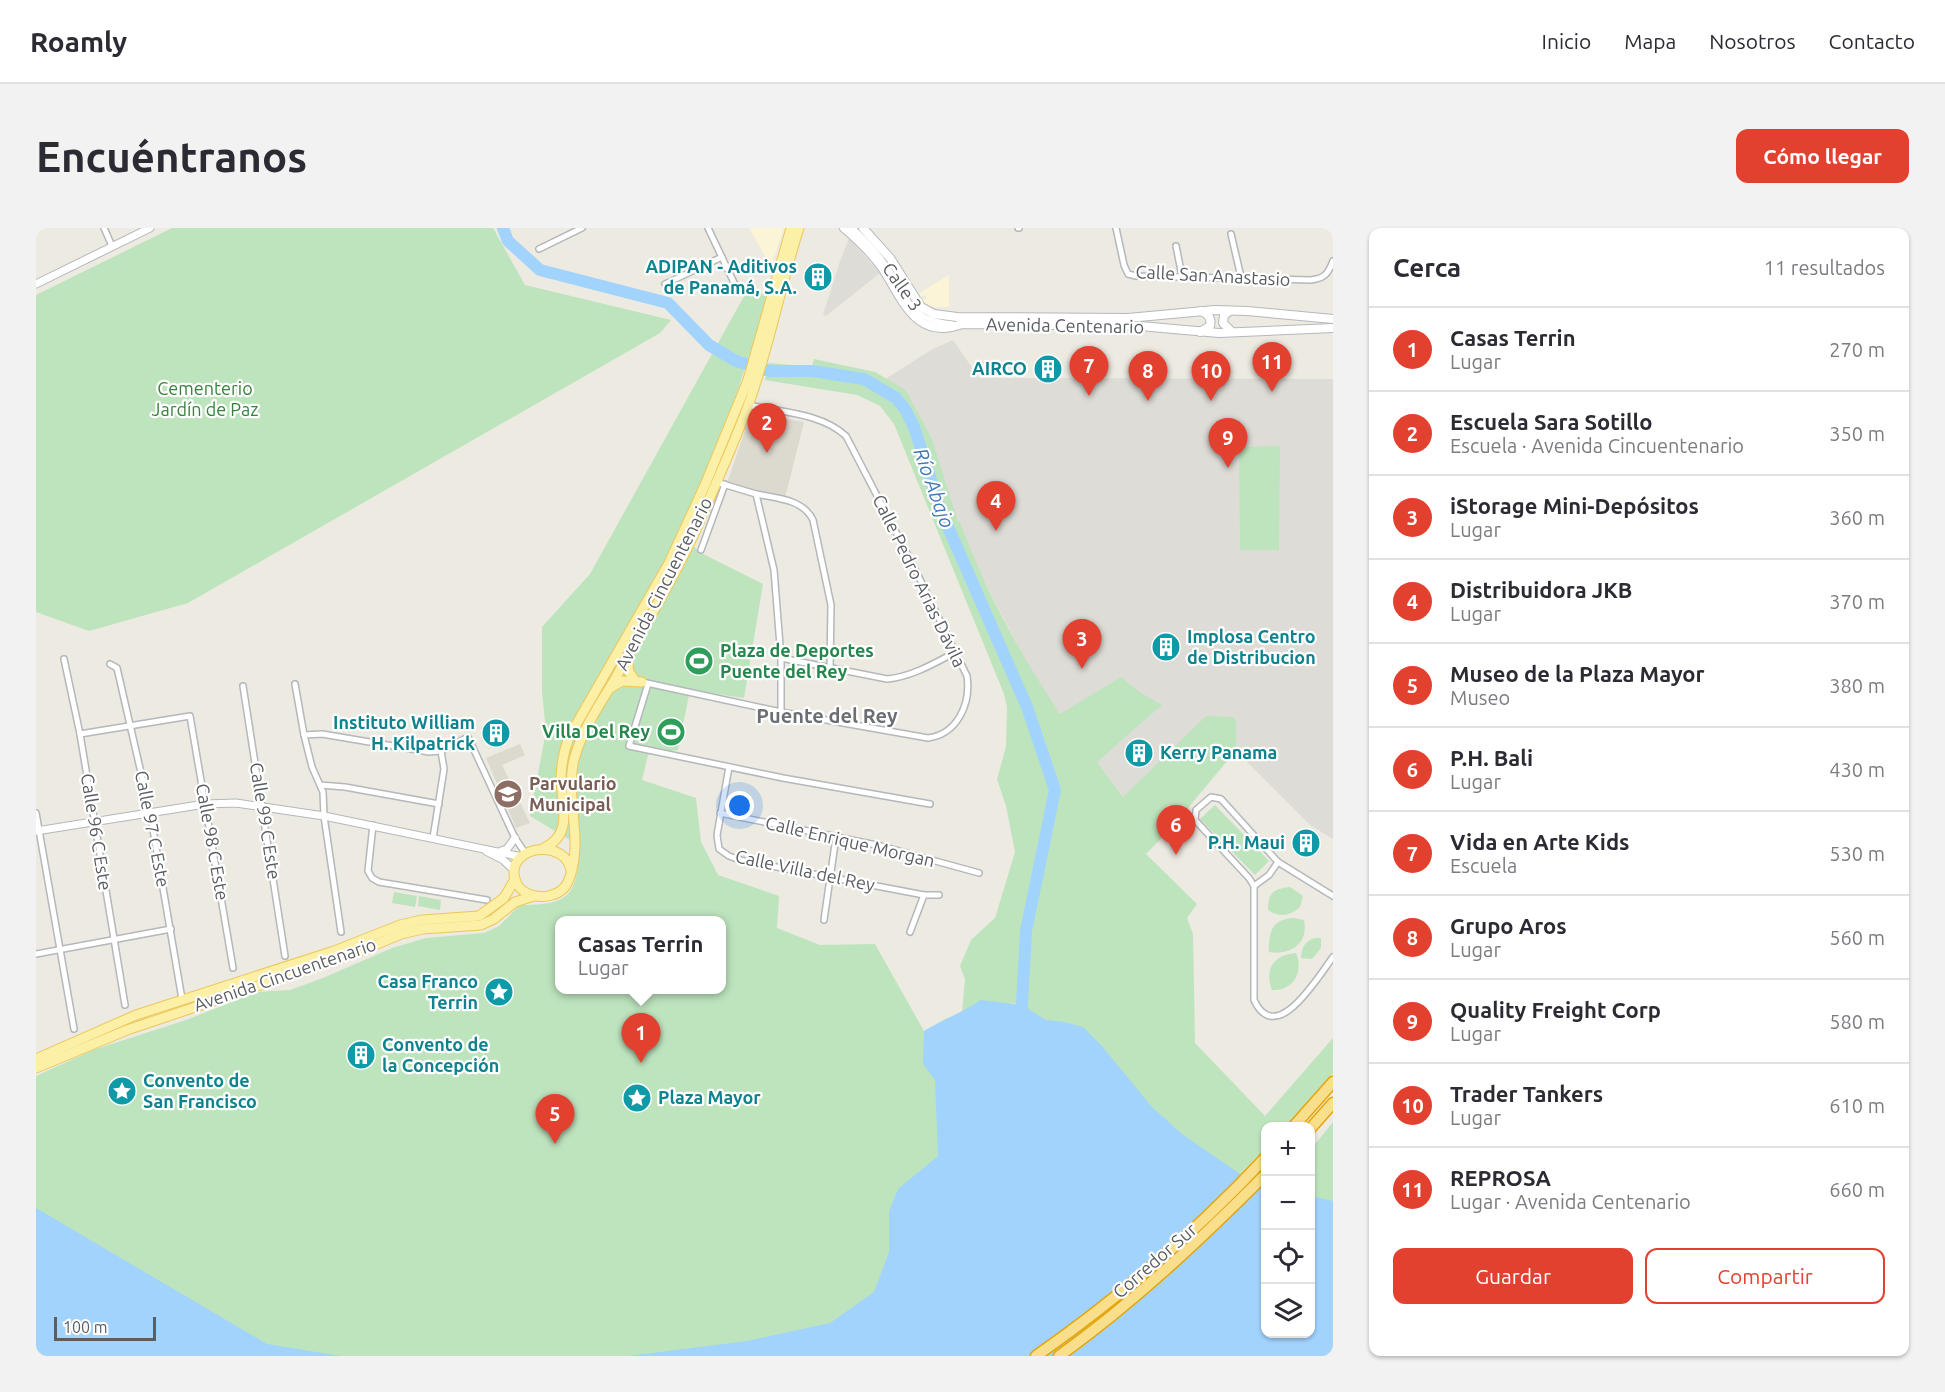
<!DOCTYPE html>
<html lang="es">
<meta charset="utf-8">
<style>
body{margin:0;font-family:Ubuntu,sans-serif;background:#f2f2f3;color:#2b2b33}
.controls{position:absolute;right:18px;bottom:18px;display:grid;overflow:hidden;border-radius:12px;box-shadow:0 2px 4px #0004}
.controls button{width:54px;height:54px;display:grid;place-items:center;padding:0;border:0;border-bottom:2px solid #e1e1e2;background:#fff;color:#2b2b33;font:30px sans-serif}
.scale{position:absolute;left:18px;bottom:15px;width:102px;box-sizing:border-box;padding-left:6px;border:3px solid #5a5d62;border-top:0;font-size:16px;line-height:21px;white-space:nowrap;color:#5a5d62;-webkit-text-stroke:4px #fff;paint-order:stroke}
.you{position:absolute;left:704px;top:578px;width:21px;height:21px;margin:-15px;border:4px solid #fff;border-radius:50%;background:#1a73e8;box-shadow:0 0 0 9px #1a73e833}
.badge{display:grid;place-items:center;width:39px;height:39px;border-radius:50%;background:#e34130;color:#fff;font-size:20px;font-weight:700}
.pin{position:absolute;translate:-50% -50px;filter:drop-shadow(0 2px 3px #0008)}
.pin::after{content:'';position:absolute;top:32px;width:21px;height:18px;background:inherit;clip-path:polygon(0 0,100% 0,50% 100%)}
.popup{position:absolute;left:519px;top:688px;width:171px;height:78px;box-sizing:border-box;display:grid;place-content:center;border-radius:12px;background:#fff;filter:drop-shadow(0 2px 4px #0005);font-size:20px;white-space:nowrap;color:#7c7c81}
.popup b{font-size:22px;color:#2b2b33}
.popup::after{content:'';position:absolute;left:50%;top:100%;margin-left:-12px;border:12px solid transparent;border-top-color:#fff}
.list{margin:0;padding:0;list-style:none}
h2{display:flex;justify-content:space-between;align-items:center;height:78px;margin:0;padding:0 24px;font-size:26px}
h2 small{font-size:20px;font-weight:400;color:#7c7c81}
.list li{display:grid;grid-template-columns:39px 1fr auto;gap:18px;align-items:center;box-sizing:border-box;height:84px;padding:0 24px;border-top:2px solid #e1e1e2}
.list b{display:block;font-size:22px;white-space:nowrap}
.list p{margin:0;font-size:20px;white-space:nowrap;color:#7c7c81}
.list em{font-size:20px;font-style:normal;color:#7c7c81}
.actions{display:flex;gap:12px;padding:18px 24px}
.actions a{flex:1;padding:14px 0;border:2px solid #e34130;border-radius:12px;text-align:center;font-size:21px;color:#e34130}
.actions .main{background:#e34130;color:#fff}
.icon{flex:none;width:33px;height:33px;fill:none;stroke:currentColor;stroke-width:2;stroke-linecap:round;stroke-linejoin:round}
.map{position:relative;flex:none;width:1297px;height:1128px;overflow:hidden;border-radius:12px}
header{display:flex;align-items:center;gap:36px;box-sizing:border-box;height:84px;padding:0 30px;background:#fff;border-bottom:2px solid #e1e1e2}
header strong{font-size:28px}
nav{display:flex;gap:33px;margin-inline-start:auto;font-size:21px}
.intro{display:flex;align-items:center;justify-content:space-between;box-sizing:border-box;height:144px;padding:0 36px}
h1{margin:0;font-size:42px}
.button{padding:15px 27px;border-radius:12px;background:#e34130;color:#fff;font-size:21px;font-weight:700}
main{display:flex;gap:36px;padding:0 36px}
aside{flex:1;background:#fff;border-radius:12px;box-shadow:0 2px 4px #0004}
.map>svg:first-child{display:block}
</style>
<header>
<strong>Roamly</strong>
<nav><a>Inicio</a><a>Mapa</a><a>Nosotros</a><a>Contacto</a></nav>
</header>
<div class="intro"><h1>Encuéntranos</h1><a class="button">Cómo llegar</a></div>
<main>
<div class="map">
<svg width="1297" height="1128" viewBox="0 0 1297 1128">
<rect width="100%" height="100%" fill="#eceae1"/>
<!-- commercial -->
<g fill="#fcf4d6">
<polygon points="713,0 748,0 735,39"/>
<polygon points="913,47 913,79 891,79 886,72 891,70 889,67 884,69 882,66"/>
</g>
<!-- industrial -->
<g fill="#dedcd6">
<polygon points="813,10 844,45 790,88 787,87 803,36"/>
<polygon points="917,112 943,150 1297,151 1297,611 1274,597 1200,523 1122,614 1024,486 993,440 937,330 924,294 922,295 909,255 851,150 895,122"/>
</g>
<!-- education -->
<g fill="#dcd9cf">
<polygon points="715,185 768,194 749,270 691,255"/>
<polygon points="484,516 489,527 466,537 494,595 480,600 450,530"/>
</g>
<!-- green -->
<g fill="#bee4be" fill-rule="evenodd">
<polygon points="136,0 457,0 489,57 635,92 624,105 152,375 53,403 0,384 0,67"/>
<path d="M712 61 733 67 696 180 668 251 643 308 669 327 727 356 708 470 654 462 642 522 612 527 606 552 660 570 665 614 682 647 743 668 741 700 784 717 839 716 888 803 911 790 926 785 929 751 924 738 935 712 959 690 979 624 970 578 961 551 970 519 971 479 968 466 858 196 844 178 821 167 729 152 733 135 776 139 778 131 839 144 868 161 872 166 896 211 922 294H924C949 362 984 426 1024 486L1085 449 1105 465 1126 477 1061 534 1087 569 1170 488 1197 489 1200 492V522L1138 597 1110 626 1161 676 1151 690 1157 706 1159 815 1229 888 1297 810V845L1252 898H1230L1229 921 1204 946 1229 954 1230 1106H1274L1275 921 1297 894V1128H1066L986 777 975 775 1051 1128H0V848L57 822 150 792 221 764 254 762 287 750 356 720 390 710 448 705 463 698 484 677C536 677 540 667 544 618L494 588 510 503 506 464V399L554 346ZM524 692H686V762H524Z"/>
<polygon points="1244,218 1243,322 1204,322 1203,219"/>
<polygon points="1179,577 1233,633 1219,647 1164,591"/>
<path d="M1254 659 1267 668 1264 679C1254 688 1244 690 1232 682 1232 665 1237 661 1254 659Z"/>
<polygon points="358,664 381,668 379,679 356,675"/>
<polygon points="383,668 405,672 404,682 382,678"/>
<path d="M1259 690 1268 692C1273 716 1254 727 1233 724 1232 705 1236 690 1259 690Z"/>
<path d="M1279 710H1285V720L1276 731 1265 730C1265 720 1269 713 1279 710Z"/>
<path d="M1260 725C1268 744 1257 763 1236 762 1228 740 1238 727 1260 725Z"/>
</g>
<!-- water -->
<g fill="#a1d3fc">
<path d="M945 772 986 777 1010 792 1028 794 1047 799 1066 818 1115 878 1146 906 1204 946 1229 954 1230 1106H1274L1275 968 1297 973V1128H592L711 1113 794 1095 838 1064 853 1024V983L862 961 902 928 899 852 887 836 888 803C907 792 927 784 945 772Z"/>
<polygon points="0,980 231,1116 305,1128 0,1128"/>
</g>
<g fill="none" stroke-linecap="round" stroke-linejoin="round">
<!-- river -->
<polyline stroke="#a1d3fc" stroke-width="12" points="467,0 472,13 504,42 632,75 673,117 700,133 734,143 776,143 828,151 860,170 869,181 878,199 905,283 991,479 1019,562 990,703 986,777"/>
<!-- minor casing -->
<g stroke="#b4b7bb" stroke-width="8">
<g id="minor">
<polyline points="68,0 76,18"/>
<polyline points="672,0 701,61"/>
<path d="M817 0C829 12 842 24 851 39 873 70 873 93 917 96"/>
<polyline points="982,0 983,0"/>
<path d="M1080 0 1088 37 1092 46 1100 48 1275 52C1289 50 1292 46 1297 33"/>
<polyline points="1195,6 1205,49"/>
<polyline points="1140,18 1146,48"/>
<polyline points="503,21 546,0"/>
<polyline points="629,56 686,29"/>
<polyline points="680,254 720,266 738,342 745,430 745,484"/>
<path d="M720 266C740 270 767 271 777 292L795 377 794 440"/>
<polyline points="665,322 689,256"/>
<path d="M745 430 851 451C875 449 897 436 918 425"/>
<polyline points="28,431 44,506 89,777"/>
<polyline points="74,436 81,440 114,584 146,771"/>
<path d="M606 454 745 484 892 510C922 506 935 475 931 448L877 337 810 208C785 185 744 184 712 177"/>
<polyline points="259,456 268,507 276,539 287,564 288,588 305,704"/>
<polyline points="612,456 593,518 747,550 894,576"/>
<polyline points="207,458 249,728"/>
<polyline points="44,506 154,488 197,740"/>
<polyline points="268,507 286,506 393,524 405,523 432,509 479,610 490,626"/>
<polyline points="693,539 681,607 683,621 693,628 704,632 888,667 903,667"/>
<polyline points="284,557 309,559 403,576"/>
<polyline points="0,585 38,801"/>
<polyline points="684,585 845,618 943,645"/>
<polyline points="337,597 332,643 336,650 343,654 451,672"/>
<polyline points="397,610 408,541 405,523"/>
<polyline points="1218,658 1233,647 1242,634"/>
<path d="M1297 668 1242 634 1185 571 1175 569 1160 582 1159 592 1213 650 1218 658V772C1240 820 1282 749 1297 729"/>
<polyline points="788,692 800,609"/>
<polyline points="874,704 888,667"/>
<polyline points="0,726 135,701"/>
</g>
</g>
<!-- tertiary casing -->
<g stroke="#b4b7bb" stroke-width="9">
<g id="tertiary">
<polyline points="0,56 114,0"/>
<polyline points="0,603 169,576 200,575 288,588 486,629"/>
<polyline points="450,623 466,631 478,642"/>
<polyline points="465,623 471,621 479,610"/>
</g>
</g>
<!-- secondary casing -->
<g stroke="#b5b8bd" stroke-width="10">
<g id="secondary">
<path d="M808 0C822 12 836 25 847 41 867 72 880 113 926 96L1104 98 1183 105 1297 100"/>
<polyline points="827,0 854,30 885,79 898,86 921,89 1092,90 1179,82 1211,83 1297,91"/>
<polyline points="1194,83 1188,87 1187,95 1196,104"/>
<path d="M1164 104 1174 98C1176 90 1172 86 1165 83"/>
</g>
</g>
<!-- primary casing -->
<g stroke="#edc65a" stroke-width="11">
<g id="primary">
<polyline points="591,428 593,444 598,451"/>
<polyline points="574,460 586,453 606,454"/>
<path d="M506 621C538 607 526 579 525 551 525 537 528 523 533 509L633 335 669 257 712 152 755 0"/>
<path d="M535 643C531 612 476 616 478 646 480 670 513 675 528 660 536 651 538 633 539 621 540 593 532 564 537 536 544 504 563 478 579 451 607 400 639 349 663 295 679 257 697 218 712 178 733 120 744 59 763 0"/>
<polyline points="0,831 100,787 298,723 364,697 386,692 443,688 468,670 479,651"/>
<polyline points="0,840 91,802 320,725 365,706 387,701 445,697 458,691 479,674 498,668"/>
</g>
</g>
<!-- motorway casing -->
<g stroke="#e6a407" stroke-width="13">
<g id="motorway">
<polyline points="1258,898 1297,854"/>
<polyline points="1274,901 1297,875"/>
<path d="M1000 1128C1083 1070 1161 1003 1230 929"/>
<path d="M1023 1128C1097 1075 1165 1011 1230 946"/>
</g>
</g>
<!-- minor -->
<use href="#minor" stroke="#fff" stroke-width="5"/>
<!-- tertiary -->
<use href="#tertiary" stroke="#fff" stroke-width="7"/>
<!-- secondary -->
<use href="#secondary" stroke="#fff" stroke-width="8"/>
<!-- primary -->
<use href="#primary" stroke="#fcf0a6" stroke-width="9"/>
<!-- motorway -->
<use href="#motorway" stroke="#f9df8b" stroke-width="10"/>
</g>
<!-- icons -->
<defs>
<g id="building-disc" transform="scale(1.5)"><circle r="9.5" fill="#0f9aa8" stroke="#fff"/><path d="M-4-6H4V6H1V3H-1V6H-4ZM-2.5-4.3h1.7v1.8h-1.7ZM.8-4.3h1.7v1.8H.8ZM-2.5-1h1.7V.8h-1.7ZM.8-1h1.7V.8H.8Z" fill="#fff"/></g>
<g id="stadium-disc" transform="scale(1.5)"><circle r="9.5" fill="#2e9e5b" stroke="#fff"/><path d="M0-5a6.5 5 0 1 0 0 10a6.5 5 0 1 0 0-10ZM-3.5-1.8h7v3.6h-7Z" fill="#fff"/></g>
<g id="school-disc" transform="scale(1.5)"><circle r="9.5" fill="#8d6e63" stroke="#fff"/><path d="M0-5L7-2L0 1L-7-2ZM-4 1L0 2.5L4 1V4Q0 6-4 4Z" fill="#fff"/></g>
<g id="sight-disc" transform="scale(1.5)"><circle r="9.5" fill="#0f9aa8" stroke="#fff"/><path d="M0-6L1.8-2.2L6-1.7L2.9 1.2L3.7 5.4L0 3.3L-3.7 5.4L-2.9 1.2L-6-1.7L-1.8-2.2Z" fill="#fff"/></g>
</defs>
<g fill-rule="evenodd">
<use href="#building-disc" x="782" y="49"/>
<use href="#building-disc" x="1012" y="141"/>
<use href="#building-disc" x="1130" y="419"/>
<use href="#stadium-disc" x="663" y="433"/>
<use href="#stadium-disc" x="635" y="504"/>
<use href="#building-disc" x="460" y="505"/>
<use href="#building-disc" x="1103" y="525"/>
<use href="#school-disc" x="472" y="566"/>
<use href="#building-disc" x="1270" y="615"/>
<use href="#sight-disc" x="463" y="764"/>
<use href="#building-disc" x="325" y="827"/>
<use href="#sight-disc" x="86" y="863"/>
<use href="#sight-disc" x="601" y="870"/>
</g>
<g text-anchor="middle" stroke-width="4.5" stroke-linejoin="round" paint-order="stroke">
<!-- culture labels -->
<g font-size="18" font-weight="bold" fill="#0d838f" stroke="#fff" text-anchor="end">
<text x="761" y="45">ADIPAN - Aditivos<tspan x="761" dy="21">de Panamá, S.A.</tspan></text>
<text x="991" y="147">AIRCO</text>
<text x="1151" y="415" text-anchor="start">Implosa Centro<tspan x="1151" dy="21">de Distribucion</tspan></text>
<text x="439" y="501">Instituto William<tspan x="439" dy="21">H. Kilpatrick</tspan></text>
<text x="1124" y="531" text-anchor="start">Kerry Panama</text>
<text x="1249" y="621">P.H. Maui</text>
<text x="442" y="760">Casa Franco<tspan x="442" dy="21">Terrin</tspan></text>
<text x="346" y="823" text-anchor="start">Convento de<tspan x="346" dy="21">la Concepción</tspan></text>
<text x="107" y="859" text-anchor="start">Convento de<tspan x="107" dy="21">San Francisco</tspan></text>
<text x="622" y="876" text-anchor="start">Plaza Mayor</text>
</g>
<!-- street labels -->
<g font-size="18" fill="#5a5d62" stroke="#fff">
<text transform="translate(1177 48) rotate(3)" y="6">Calle San Anastasio</text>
<text transform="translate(866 59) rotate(55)" y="6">Calle 3</text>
<text transform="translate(1029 98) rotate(1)" y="6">Avenida Centenario</text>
<text transform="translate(883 353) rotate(64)" y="6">Calle Pedro Arias Dávila</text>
<text transform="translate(628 356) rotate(-63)" y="6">Avenida Cincuentenario</text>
<text transform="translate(229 593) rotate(81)" y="6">Calle 99 C Este</text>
<text transform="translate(116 601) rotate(79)" y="6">Calle 97 C Este</text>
<text transform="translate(60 604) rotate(81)" y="6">Calle 96 C Este</text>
<text transform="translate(176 614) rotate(80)" y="6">Calle 98 C Este</text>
<text transform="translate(814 614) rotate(13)" y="6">Calle Enrique Morgan</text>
<text transform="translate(769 643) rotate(12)" y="6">Calle Villa del Rey</text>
<text transform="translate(249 747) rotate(-19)" y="6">Avenida Cincuentenario</text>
<text transform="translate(1119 1033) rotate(-41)" y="6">Corredor Sur</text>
</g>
<!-- park labels -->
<g font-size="18" fill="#37833c" stroke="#fff">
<text x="169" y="167">Cementerio<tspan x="169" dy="21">Jardín de Paz</tspan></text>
</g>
<!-- leisure labels -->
<g font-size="18" font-weight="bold" fill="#27864d" stroke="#fff" text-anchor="start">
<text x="684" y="429">Plaza de Deportes<tspan x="684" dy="21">Puente del Rey</tspan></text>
<text x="614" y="510" text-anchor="end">Villa Del Rey</text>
</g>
<!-- education labels -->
<g font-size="18" font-weight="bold" fill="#785e54" stroke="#fff" text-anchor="start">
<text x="493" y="562">Parvulario<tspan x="493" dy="21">Municipal</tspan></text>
</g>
<!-- water labels -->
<g font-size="20" font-style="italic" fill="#4279b5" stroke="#fff">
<text transform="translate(898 260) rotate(70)" y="7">Río Abajo</text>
</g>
<!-- neighbourhood labels -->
<g font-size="20" font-weight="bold" fill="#6b6f74" stroke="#fff">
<text x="791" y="495">Puente del Rey</text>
</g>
</g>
</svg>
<div class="controls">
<button>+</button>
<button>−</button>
<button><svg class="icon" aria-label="locate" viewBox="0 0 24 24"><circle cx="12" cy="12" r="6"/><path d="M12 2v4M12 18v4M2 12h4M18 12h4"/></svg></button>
<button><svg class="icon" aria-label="layers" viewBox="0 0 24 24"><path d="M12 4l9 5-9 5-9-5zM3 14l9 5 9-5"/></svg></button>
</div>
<div class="scale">100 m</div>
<div class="you"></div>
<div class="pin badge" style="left:605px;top:835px">1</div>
<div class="popup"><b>Casas Terrin</b>Lugar</div>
<div class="pin badge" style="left:731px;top:225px">2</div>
<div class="pin badge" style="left:1046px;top:441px">3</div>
<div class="pin badge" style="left:960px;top:303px">4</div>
<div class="pin badge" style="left:519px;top:916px">5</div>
<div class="pin badge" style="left:1140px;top:627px">6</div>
<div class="pin badge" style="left:1053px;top:168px">7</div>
<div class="pin badge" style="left:1112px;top:173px">8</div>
<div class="pin badge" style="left:1192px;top:240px">9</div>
<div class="pin badge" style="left:1175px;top:173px">10</div>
<div class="pin badge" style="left:1236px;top:164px">11</div>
</div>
<aside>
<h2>Cerca<small>11 resultados</small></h2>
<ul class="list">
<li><span class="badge">1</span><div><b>Casas Terrin</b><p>Lugar</p></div><em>270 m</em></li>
<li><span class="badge">2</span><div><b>Escuela Sara Sotillo</b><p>Escuela · Avenida Cincuentenario</p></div><em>350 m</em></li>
<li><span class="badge">3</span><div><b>iStorage Mini-Depósitos</b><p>Lugar</p></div><em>360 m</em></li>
<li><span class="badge">4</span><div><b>Distribuidora JKB</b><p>Lugar</p></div><em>370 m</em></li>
<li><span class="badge">5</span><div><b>Museo de la Plaza Mayor</b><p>Museo</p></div><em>380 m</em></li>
<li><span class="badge">6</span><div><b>P.H. Bali</b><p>Lugar</p></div><em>430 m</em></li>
<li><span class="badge">7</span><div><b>Vida en Arte Kids</b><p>Escuela</p></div><em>530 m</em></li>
<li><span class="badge">8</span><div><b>Grupo Aros</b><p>Lugar</p></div><em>560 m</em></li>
<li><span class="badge">9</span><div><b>Quality Freight Corp</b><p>Lugar</p></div><em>580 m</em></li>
<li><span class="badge">10</span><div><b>Trader Tankers</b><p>Lugar</p></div><em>610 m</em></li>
<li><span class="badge">11</span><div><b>REPROSA</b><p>Lugar · Avenida Centenario</p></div><em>660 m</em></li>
</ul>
<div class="actions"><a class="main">Guardar</a><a>Compartir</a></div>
</aside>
</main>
